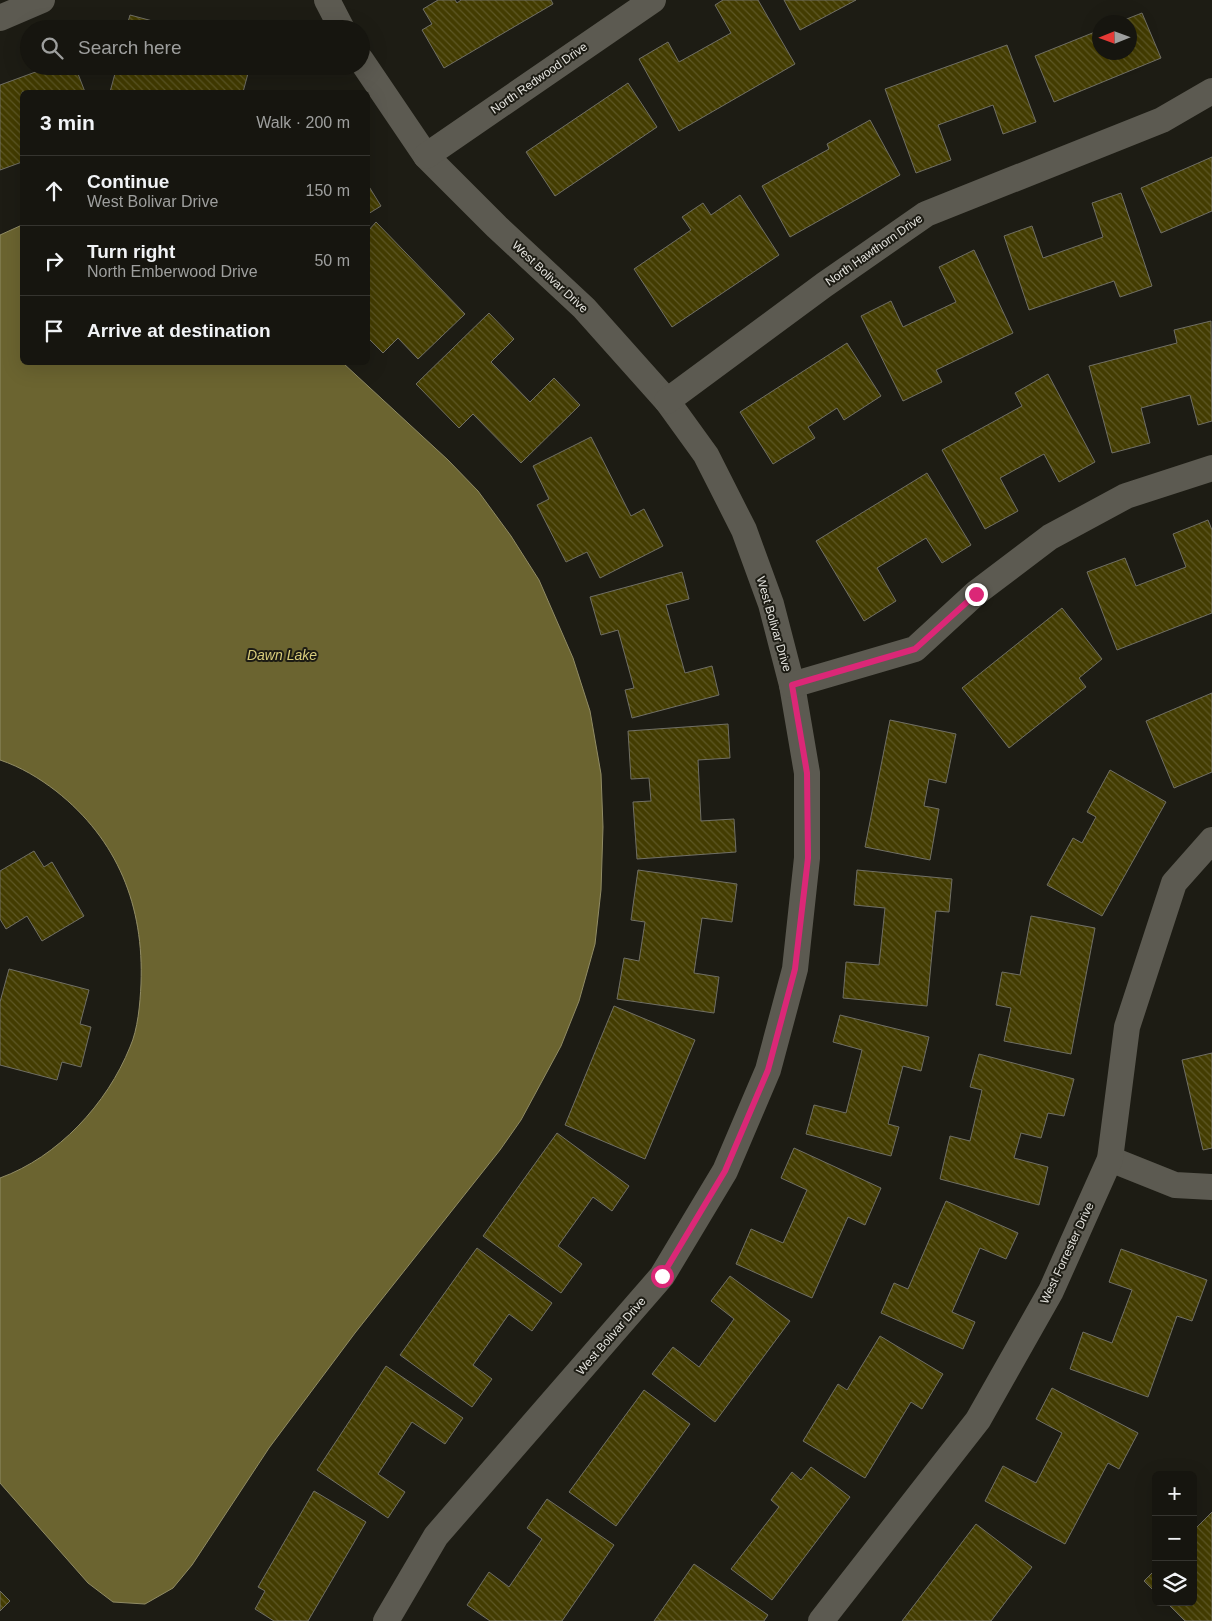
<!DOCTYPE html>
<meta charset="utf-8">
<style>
body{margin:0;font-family:Arial,sans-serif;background:#23221d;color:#f1f3f6}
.controls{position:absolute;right:15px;bottom:15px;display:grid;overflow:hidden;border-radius:8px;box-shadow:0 5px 20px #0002}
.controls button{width:45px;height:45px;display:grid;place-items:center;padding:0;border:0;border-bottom:1px solid #35342f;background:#16150f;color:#f1f3f6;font:25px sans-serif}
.compass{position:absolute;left:1092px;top:15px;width:45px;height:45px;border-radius:50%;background:#16150f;box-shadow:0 5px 20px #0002;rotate:269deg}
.stop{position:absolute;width:15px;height:15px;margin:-11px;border:4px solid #db2777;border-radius:50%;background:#fff}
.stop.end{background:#db2777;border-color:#fff;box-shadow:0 1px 5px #0008}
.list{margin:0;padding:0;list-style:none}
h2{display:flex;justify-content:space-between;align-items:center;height:65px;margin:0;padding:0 20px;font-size:21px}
h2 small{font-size:16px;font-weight:400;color:#9e9f9e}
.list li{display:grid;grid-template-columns:32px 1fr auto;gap:15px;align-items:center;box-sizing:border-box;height:70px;padding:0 20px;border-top:1px solid #35342f}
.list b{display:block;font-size:19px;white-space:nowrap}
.list p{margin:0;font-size:16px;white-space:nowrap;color:#9e9f9e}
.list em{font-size:16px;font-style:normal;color:#9e9f9e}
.icon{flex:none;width:28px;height:28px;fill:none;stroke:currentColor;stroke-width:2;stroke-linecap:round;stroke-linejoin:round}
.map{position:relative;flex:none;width:1212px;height:1621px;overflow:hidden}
.search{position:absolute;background:#16150f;box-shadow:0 5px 20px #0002;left:20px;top:20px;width:350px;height:55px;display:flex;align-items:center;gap:12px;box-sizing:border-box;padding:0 18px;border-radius:28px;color:#9e9f9e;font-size:19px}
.panel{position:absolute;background:#16150f;box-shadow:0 5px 20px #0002;left:20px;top:90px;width:350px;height:275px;border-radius:8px}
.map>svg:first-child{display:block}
</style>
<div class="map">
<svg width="1212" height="1621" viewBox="0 0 1212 1621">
<defs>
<pattern id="building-back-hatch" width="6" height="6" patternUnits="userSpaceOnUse" patternTransform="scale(1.25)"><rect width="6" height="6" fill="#433c01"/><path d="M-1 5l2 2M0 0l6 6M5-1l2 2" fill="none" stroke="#5e5826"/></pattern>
</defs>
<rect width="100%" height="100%" fill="#1d1c14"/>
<!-- water -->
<path fill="#6b6430" stroke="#908b65" d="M22 225V362L343 363 448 460 478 491 511 536 539 580 573 658 590 711 601 774 603 827 601 890 595 944 579 1001 561 1046 521 1120 500 1150 355 1333 269 1448 192 1565 173 1588 145 1604 113 1602 88 1583 0 1483V1178C58 1157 107 1104 130 1047 138 1029 140 1004 141 984 144 906 118 840 56 791 39 778 21 767 0 760V235Z"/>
<!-- building -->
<g fill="url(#building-back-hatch)" stroke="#706f65">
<polygon points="438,0 455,0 457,3 461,0 551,0 553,4 444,68 422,30 432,24 423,9"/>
<polygon points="723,0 758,0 795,64 679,131 639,59 668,42 679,62 731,33 715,5"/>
<polygon points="784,0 856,0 800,30"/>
<polygon points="1142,13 1161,58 1054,102 1035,56 1100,30 1100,52 1130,52 1130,22 1119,22"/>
<polygon points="130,15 164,24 163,29 126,29"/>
<polygon points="1007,45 1036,122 1003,134 993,105 938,125 951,160 916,173 885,89"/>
<polygon points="52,66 75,66 85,92 22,92 22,162 0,170 0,85"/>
<polygon points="117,66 190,66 213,72 215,66 250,66 243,92 110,92"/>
<polygon points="628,83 657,127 555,196 526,152"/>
<polygon points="870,120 900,175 790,237 762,186 829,149 827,144"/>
<polygon points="1212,157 1212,211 1161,233 1141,188"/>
<polygon points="368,185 381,206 368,214"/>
<polygon points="1121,193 1152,286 1120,297 1114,281 1029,310 1004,236 1032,226 1043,258 1103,237 1092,203"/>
<polygon points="740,195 779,255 672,327 634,269 691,230 682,217 703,203 711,215"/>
<polygon points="376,222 465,314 418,359 398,338 383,353 368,338 368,231"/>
<polygon points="974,250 1013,333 936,370 942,382 903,401 861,316 891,301 903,327 956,302 939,267"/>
<polygon points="489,313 514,339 491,362 530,402 554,378 580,405 521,463 473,414 459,428 416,384"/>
<polygon points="1211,321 1212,421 1198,425 1190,395 1141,408 1150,443 1112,453 1089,366 1177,343 1174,330"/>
<polygon points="847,343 881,396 844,420 837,408 808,427 815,438 773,464 740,412"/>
<polygon points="1048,374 1095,462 1059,482 1044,454 1000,478 1018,511 985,529 942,450 1022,406 1015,393"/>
<polygon points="591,437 631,516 644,509 663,546 600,578 587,552 566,562 537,505 549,499 533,466"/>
<polygon points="927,473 971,545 942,563 926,538 877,568 896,601 864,621 816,541"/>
<polygon points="1208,520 1212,530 1212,613 1117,650 1087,572 1125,558 1136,586 1186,567 1173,534"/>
<polygon points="682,572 689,599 666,605 685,673 712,666 719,695 632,718 625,690 634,688 618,630 601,635 590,597"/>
<polygon points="1062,608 1102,659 1079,678 1086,687 1009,748 962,688"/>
<polygon points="1212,693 1212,772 1174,788 1146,721"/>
<polygon points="890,720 956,734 946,783 929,779 924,806 939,809 930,860 865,847"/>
<polygon points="728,724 730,758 698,760 701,821 734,819 736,852 637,859 633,802 651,801 649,778 631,779 628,731"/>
<polygon points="1110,770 1166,802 1102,916 1047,885 1073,838 1082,843 1096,817 1087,812"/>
<polygon points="34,851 44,867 52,862 84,916 42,941 27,916 6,929 0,919 0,871"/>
<polygon points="638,870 737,884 732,922 702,918 694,973 719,977 714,1013 617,999 624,958 639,961 645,922 631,920"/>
<polygon points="857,870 952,879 949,912 936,911 927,1006 843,998 846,962 879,965 885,908 854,905"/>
<polygon points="1031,916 1095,928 1071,1054 1004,1041 1011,1008 996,1005 1002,972 1020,975"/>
<polygon points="9,969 89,990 80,1024 91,1027 81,1067 62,1062 57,1080 0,1065 0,1002"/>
<polygon points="614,1006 695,1040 645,1159 565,1125"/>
<polygon points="840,1015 929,1037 921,1071 903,1066 888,1124 899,1127 891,1156 806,1134 814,1105 846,1113 862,1050 833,1042"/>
<polygon points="1212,1053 1212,1148 1203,1150 1182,1060"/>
<polygon points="979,1054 1074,1079 1064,1116 1048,1113 1041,1138 1021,1133 1014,1158 1048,1167 1039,1205 940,1179 950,1136 970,1141 982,1090 970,1087"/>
<polygon points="557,1133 629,1186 612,1211 593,1197 558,1246 582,1264 561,1293 483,1236"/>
<polygon points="794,1148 881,1188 865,1225 848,1217 812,1298 736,1264 751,1229 783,1243 807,1190 781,1178"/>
<polygon points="946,1201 1018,1233 1006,1259 980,1248 952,1312 975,1322 963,1349 881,1313 894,1283 908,1289"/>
<polygon points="477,1248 552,1303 532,1331 509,1314 473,1365 492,1379 472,1407 400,1355"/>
<polygon points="1121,1249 1207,1280 1192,1321 1177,1316 1148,1397 1070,1369 1083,1332 1112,1343 1132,1290 1109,1282"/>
<polygon points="730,1276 790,1321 715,1422 652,1374 673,1347 699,1367 734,1319 711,1301"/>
<polygon points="880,1336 943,1374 922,1409 911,1402 865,1478 803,1441 838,1384 847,1390"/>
<polygon points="386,1366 463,1418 445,1444 412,1422 378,1474 405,1492 388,1518 317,1470"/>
<polygon points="1052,1388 1138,1433 1119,1469 1108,1463 1065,1544 985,1501 1003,1466 1036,1483 1062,1433 1036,1419"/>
<polygon points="644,1390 690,1424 616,1526 569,1492"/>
<polygon points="811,1467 850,1497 772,1600 731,1569 779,1507 771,1500 792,1472 801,1480"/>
<polygon points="314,1491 366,1522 308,1621 274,1621 255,1609 265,1591 258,1587"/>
<polygon points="547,1499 614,1545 562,1621 490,1621 467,1605 489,1572 509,1587 542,1539 527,1528"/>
<polygon points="1212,1512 1212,1621 1185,1621 1166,1602 1193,1602 1193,1531"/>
<polygon points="976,1524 1032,1567 991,1621 902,1621"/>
<polygon points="694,1564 768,1615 764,1621 654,1621"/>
<polygon points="1156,1569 1156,1593 1144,1581"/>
<polygon points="0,1591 10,1601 0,1611"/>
</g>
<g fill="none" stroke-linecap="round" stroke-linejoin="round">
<!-- street -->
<g stroke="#5c5a51" stroke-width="26">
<polyline points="327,0 342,29"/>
<polyline points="0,18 42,0"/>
<polyline points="361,60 426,156 497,227 584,308 667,401 706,455 744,530 771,604 792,685 807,773 807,858 795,969 768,1070 725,1171 662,1276 436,1536 386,1621"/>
<polyline points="426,156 653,0"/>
<polyline points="667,401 824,285 926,214 1162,120 1212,91"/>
<polyline points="792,685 915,649 976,593 1050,537 1126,496 1212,468"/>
<polyline points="1110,1159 1175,1185 1212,1187"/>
<polyline points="821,1621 978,1420 1051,1291 1110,1159 1127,1027 1174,883 1212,840"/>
</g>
</g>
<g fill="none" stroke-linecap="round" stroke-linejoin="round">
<!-- route -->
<polyline stroke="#db2777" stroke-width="6" points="662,1276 725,1171 768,1070 795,969 808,858 807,773 792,685 915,649 976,594"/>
</g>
<g text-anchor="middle" stroke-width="4" stroke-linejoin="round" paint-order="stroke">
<!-- street labels -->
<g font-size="12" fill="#e6e5e0" stroke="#1d1c14">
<text transform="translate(539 78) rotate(-35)" y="4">North Redwood Drive</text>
<text transform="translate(874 250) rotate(-35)" y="4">North Hawthorn Drive</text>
<text transform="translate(550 277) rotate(43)" y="4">West Bolivar Drive</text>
<text transform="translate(774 624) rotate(74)" y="4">West Bolivar Drive</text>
<text transform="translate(1067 1253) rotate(-65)" y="4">West Forrester Drive</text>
<text transform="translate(611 1336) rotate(-49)" y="4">West Bolivar Drive</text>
</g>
<!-- water labels -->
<g font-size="14" font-style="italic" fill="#d9cd7c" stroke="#1d1c14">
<text x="282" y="660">Dawn Lake</text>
</g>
</g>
</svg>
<div class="controls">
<button>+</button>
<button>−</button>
<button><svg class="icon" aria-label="layers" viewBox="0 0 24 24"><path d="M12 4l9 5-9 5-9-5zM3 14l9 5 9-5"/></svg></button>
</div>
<svg class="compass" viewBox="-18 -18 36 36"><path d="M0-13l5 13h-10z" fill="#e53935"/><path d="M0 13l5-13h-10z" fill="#9e9f9e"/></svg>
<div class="stop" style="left:662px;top:1276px"></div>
<div class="stop end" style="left:976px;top:594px"></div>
<div class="search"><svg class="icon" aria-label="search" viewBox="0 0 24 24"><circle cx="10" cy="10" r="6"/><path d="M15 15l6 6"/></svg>Search here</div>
<section class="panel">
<h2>3 min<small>Walk · 200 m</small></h2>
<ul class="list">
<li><svg class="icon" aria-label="ahead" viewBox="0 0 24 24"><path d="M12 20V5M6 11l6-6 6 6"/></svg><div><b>Continue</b><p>West Bolivar Drive</p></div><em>150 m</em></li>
<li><svg class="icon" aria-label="right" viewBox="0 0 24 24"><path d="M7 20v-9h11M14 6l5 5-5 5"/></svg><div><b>Turn right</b><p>North Emberwood Drive</p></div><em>50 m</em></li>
<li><svg class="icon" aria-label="arrive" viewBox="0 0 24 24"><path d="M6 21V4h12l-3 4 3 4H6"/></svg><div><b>Arrive at destination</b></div></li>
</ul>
</section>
</div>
